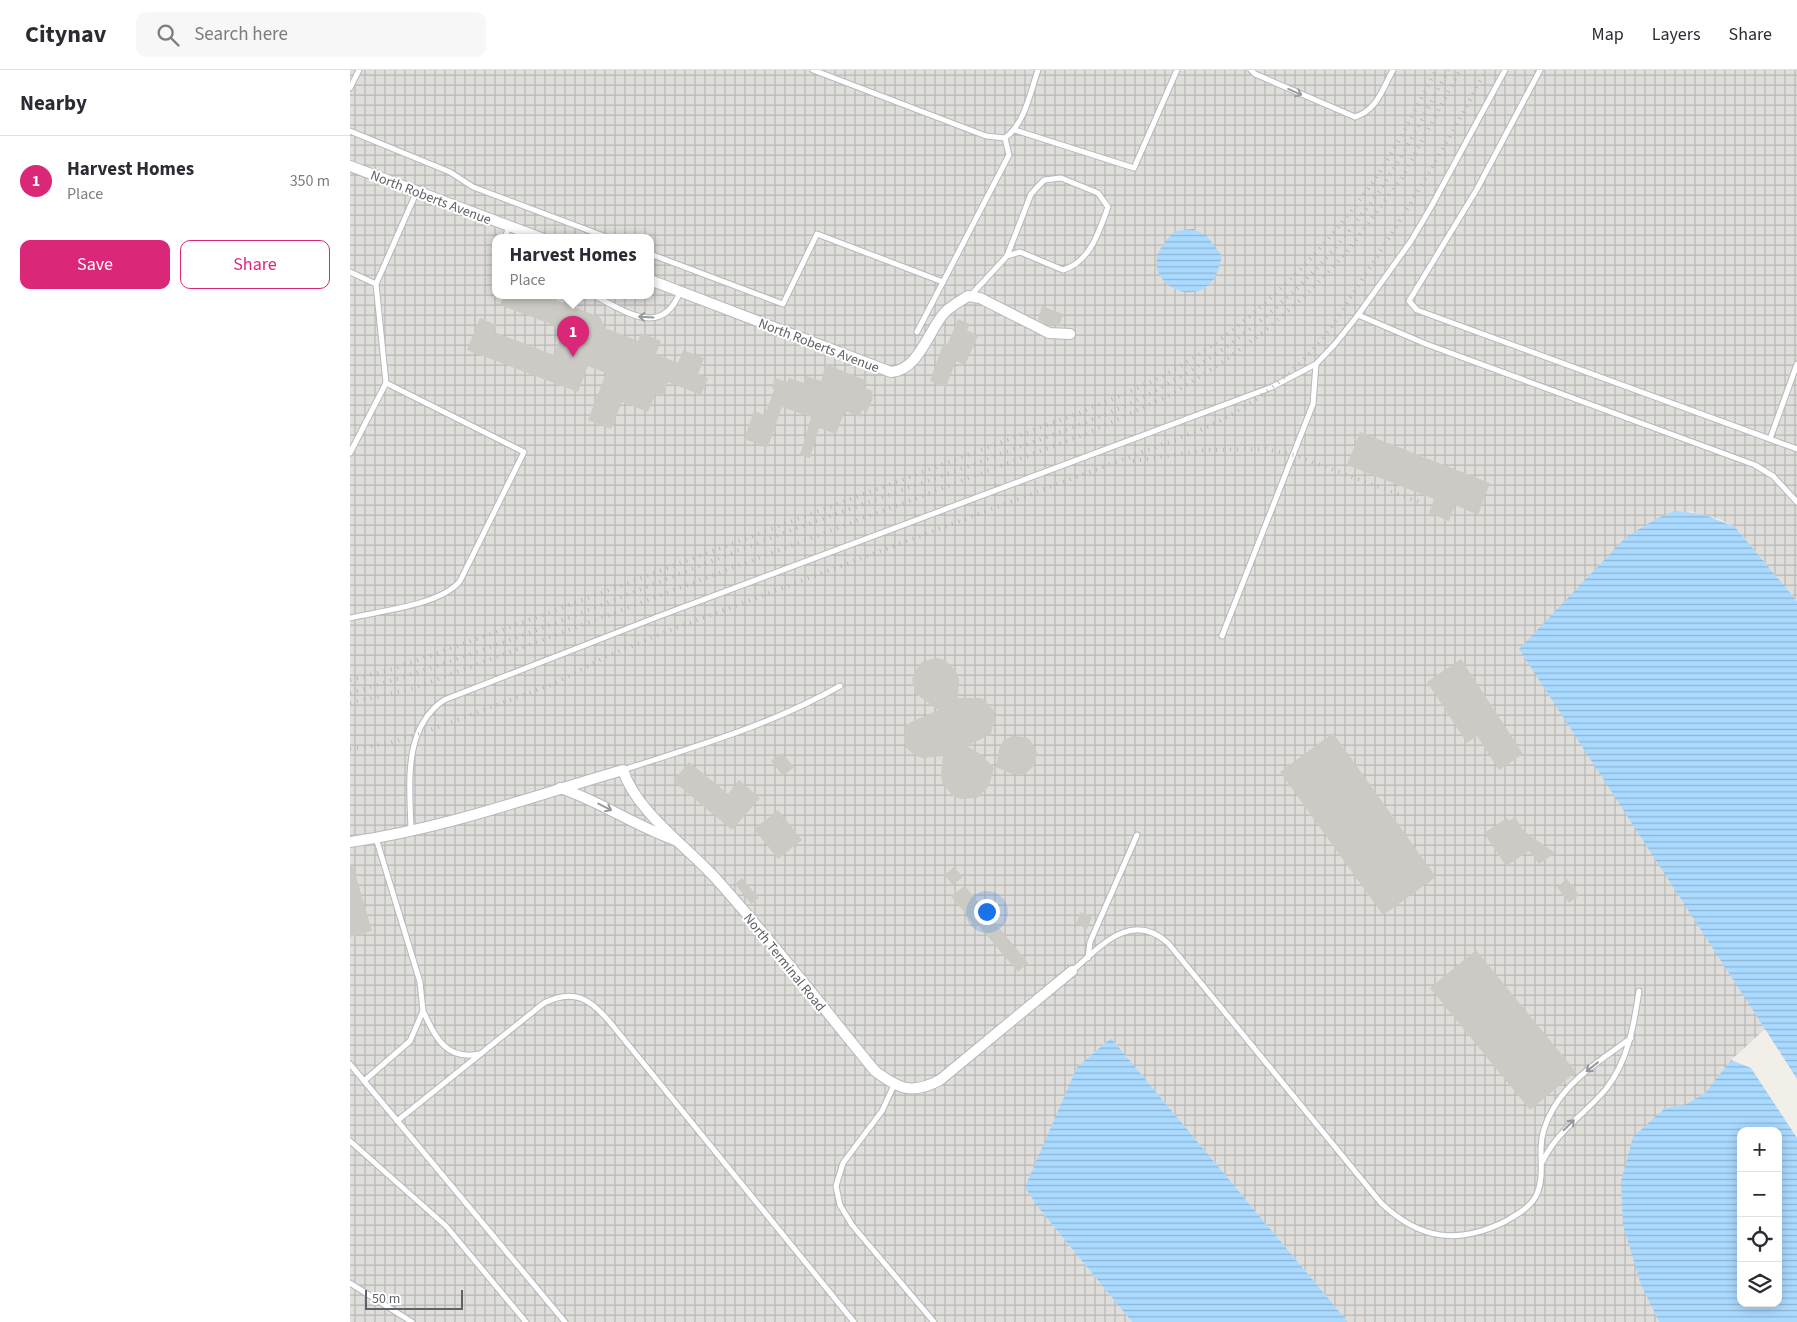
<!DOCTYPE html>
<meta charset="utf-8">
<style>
body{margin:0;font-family:"Source Sans 3",sans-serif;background:#f7f7f7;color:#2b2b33}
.controls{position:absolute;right:15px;bottom:15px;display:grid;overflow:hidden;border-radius:10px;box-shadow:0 2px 12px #0003}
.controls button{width:45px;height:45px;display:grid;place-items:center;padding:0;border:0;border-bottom:1px solid #e1e1e2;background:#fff;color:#2b2b33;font:25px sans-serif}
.scale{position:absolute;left:15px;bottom:12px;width:98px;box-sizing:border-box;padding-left:5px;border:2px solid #5f6368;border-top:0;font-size:14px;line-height:18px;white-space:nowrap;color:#5f6368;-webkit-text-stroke:4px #fff;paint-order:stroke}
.you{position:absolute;left:636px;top:841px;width:18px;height:18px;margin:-12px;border:4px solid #fff;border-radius:50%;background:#1a73e8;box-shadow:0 0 0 8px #1a73e833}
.badge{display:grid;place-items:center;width:32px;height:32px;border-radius:50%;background:#db2777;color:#fff;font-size:16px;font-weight:700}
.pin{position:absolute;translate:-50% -41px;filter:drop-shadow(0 1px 2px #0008)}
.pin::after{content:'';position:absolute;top:26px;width:18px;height:15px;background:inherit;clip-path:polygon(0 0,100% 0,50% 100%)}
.popup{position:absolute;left:142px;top:164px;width:162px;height:65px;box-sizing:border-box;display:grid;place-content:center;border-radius:10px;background:#fff;filter:drop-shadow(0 1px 4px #0005);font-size:16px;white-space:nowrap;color:#7c7c81}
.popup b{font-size:19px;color:#2b2b33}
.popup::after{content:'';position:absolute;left:50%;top:100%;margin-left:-10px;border:10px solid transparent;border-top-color:#fff}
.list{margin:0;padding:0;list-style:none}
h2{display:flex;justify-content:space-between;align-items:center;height:65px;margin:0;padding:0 20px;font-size:21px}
h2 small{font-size:16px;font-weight:400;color:#7c7c81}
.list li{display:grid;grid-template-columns:32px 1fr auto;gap:15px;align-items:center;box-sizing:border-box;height:90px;padding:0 20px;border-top:1px solid #e1e1e2}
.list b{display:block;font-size:19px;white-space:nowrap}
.list p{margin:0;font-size:16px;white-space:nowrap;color:#7c7c81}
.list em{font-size:16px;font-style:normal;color:#7c7c81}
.actions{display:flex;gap:10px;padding:15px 20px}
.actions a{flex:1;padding:11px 0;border:1px solid #db2777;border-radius:10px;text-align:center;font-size:18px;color:#db2777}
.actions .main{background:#db2777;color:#fff}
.icon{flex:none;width:28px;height:28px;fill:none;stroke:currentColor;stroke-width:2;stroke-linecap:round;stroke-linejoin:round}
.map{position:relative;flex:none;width:1447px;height:1252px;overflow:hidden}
header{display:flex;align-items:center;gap:30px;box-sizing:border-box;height:70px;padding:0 25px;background:#fff;border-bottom:1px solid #e1e1e2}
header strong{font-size:24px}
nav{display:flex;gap:28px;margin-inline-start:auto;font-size:18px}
.search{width:350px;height:45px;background:#f7f7f7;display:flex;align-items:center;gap:12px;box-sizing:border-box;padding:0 18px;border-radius:10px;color:#7c7c81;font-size:19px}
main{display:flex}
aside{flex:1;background:#fff}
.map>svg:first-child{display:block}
</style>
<header>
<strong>Citynav</strong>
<div class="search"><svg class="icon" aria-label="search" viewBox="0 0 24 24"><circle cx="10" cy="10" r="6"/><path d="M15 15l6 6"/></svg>Search here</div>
<nav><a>Map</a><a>Layers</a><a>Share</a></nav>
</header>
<main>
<aside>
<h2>Nearby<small></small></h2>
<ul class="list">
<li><span class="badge">1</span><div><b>Harvest Homes</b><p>Place</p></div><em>350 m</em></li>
</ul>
<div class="actions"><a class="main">Save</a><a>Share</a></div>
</aside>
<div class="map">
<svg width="1447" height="1252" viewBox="0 0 1447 1252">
<defs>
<pattern id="industrial-grid" width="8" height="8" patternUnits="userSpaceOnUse" patternTransform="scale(1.25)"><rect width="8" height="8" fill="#e0deda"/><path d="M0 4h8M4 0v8" fill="none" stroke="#b9b8b5"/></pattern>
<pattern id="water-rules" width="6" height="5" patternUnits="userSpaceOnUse" patternTransform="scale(1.25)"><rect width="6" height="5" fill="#aadaff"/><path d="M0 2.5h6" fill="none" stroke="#8eb4d2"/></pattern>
</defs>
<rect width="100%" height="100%" fill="#f1efe8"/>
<!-- industrial -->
<path fill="url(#industrial-grid)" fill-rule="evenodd" d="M0 0H1447V531L1385 457 1369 449 1339 441 1447 1009 1381 990 1355 1023 1336 1034 1315 1038 1291 1215 1309 1252H998L761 968 727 997 713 1031 687 1136 782 1252H0ZM146 168H300V226H146Z"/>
<!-- water -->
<g fill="url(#water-rules)" fill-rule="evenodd">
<path d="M843 159 857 166 872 186C870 192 869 199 866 205 846 245 783 208 816 171 818 169 821 164 824 162 828 160 837 160 843 159Z"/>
<path d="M1324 441 1353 444 1385 457 1447 531V1252H1309L1291 1215 1273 1155 1271 1111 1283 1067 1315 1038 1336 1034 1355 1023 1381 990 1415 959 1169 579 1276 467 1306 449ZM1391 1061H1428V1233H1391Z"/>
<polygon points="761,968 998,1252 782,1252 687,1136 675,1117 727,997"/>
</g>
<!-- pier -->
<polygon fill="#f1efe8" points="1415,959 1447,1009 1447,1068 1401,998 1381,990"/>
<!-- building -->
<g fill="#cccac5">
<polygon points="154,226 194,226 250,247 255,258 288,271 291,263 311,271 306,284 328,293 333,280 354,288 348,304 358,308 351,325 318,312 313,326 306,323 298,342 272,332 261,359 238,350 256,303 238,296 228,322 117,280 130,248 147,255 144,262 204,285 214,259 150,235"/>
<polygon points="692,236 713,244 709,256 700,254 699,256 688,250"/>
<polygon points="608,249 620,254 617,260 628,266 615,295 606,291 596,317 580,311 593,274 597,275"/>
<polygon points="476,294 517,311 514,318 523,321 521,327 523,328 517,342 512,340 510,347 495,341 486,364 469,358 460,388 450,385 461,347 432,337 418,377 394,369 404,341 415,345 424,320 422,317 425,308 437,312 439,308 454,313 456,306 471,311"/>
<polygon points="1010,362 1140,413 1128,445 1105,435 1099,451 1079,443 1084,429 997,395"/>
<polygon points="587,588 595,590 606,601 609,609 608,628 632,628 643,639 645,646 641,664 617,676 632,685 644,698 639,716 627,728 610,729 603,726 592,713 591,705 593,686 572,688 566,686 556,678 554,672 555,658 559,653 588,640 566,624 562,610 568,596 573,591"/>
<polygon points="1111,589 1173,684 1149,700 1127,666 1117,673 1077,612"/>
<polygon points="983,663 1086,807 1033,845 930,702"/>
<polygon points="662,666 675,667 680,670 687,682 685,695 675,704 662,704 646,697 649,679 653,671"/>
<polygon points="432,683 444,697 433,706 421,691"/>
<polygon points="339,692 378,724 389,710 410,728 382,760 323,711"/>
<polygon points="428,740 452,770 428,789 404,759"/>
<polygon points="1165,747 1174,761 1205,783 1189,794 1179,781 1156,796 1134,763 1157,748 1159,751"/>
<polygon points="0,796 3,796 22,861 0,867"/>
<polygon points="604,797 613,807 603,815 594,805"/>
<polygon points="392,808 409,828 401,834 385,814"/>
<polygon points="1217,809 1229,825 1219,833 1207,817"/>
<polygon points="615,816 678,893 668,902 628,855 626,857 601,826"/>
<polygon points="731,842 742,847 737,859 726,854"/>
<polygon points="1126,880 1226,1002 1180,1040 1080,918"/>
</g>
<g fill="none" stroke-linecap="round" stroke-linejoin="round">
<!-- lane casing -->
<g stroke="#b5b8bc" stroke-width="7">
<g id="lane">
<polyline points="463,0 636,66 655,68"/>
<path d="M901 0 905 4 1005 47C1027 40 1032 20 1043 0"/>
<polyline points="1190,0 1127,119 1059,231 1067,240 1447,379"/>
<polyline points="0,18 9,0"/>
<polyline points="665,60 784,98 827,0"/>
<polyline points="0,61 100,102 123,117 259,168"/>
<polyline points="155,168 159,156"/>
<polyline points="300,184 433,234 467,164 593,212"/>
<polyline points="0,202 26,214"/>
<path d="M621 225 657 186 670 182 713 200C740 192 749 162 758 137L748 123 711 108 694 110 681 124 657 186"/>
<path d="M245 226C276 242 312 268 330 222"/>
<polyline points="1008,245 1076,274 1405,395 1423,406 1447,432"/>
<path d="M567 262 659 85 655 68C675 53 680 23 688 0"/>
<polyline points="1420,369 1447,294"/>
<polyline points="0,383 36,313"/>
<path d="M0 548C30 541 91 535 110 511L174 382 36 313 26 214 67 121"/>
<polyline points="872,566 963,334 966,294"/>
<path d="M273 700C349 675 419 656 490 616"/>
<path d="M61 760C60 715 52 659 94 630L307 547 922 317 966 294 985 274 1008 245 1061 171 1081 137 1155 0"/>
<polyline points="738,888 740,872 787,765"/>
<path d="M722 901C751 876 781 840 818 873L1031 1133C1070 1170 1108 1175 1156 1151 1168 1144 1181 1137 1187 1124 1193 1110 1191 1094 1191 1079 1191 1065 1196 1051 1203 1039 1220 1008 1254 988 1281 968"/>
<path d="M73 941C86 968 96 991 130 984"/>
<polyline points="0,994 215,1252"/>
<polyline points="14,1011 60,971 73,941 70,912 26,768"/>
<polyline points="544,1015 532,1041 493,1093 486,1116 490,1135 502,1155 584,1252"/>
<path d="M47 1051 194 933C224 918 240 929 259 951L504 1252"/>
<polyline points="0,1071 96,1156 176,1252"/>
<path d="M1193 1091C1207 1061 1235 1044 1256 1019 1278 991 1284 955 1289 921"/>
<polyline points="0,1213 62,1252"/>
</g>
</g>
<!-- street casing -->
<g stroke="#b5b8bc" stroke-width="12">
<g id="street">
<polyline points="0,96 191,168"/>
<path d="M300 210 541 302C569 300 578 261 595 242 601 236 610 231 618 226L630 228 699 263 720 264"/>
<path d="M210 718C250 731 285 756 325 770"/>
<path d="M0 772C93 759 183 726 273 700 286 742 339 778 368 811 423 872 473 938 525 1001 549 1019 562 1025 590 1010L722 901"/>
</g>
</g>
<!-- lane -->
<use href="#lane" stroke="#fff" stroke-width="5"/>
<!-- street -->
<use href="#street" stroke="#fff" stroke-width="10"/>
<!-- rail -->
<g stroke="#b6b7b8" stroke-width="4" stroke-dasharray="1 6" stroke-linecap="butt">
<polyline points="783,391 857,380 916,379 944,385 1074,434"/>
<path d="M0 610 43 599 174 552 732 342C756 331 781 322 805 310 888 268 964 193 1018 119 1045 82 1065 40 1086 0"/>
<path d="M0 623C158 578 307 510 461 453 530 428 600 403 670 377 715 360 760 345 803 322 882 280 953 222 1007 151 1044 105 1071 52 1098 0"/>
<polyline points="0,633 64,618 277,538 740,362 822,324 873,292 921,256 960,221 997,182 1052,108 1110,0"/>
<path d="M0 679 37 674 83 659 203 614 257 586 316 562 843 363C887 345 927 318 960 283 983 259 999 229 1017 202 1060 137 1099 70 1136 0"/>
</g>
</g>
<!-- one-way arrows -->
<defs><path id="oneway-shaft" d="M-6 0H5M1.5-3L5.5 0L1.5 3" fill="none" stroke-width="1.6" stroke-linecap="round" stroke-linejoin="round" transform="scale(1.25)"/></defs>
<g stroke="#979a9d">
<use href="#oneway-shaft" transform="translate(945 22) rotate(24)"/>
<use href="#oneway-shaft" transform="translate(296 247) rotate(-177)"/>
<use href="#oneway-shaft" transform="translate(255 737) rotate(27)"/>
<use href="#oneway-shaft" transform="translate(1242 997) rotate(142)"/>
<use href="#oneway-shaft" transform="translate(1219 1055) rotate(-45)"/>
</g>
<g text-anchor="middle" stroke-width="4" stroke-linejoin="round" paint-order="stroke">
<!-- street labels -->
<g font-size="14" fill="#5f6368" stroke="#fff">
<text transform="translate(81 127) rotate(21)" y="5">North Roberts Avenue</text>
<text transform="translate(469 275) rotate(21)" y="5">North Roberts Avenue</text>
<text transform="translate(435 892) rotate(51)" y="5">North Terminal Road</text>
</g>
</g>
</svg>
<div class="controls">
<button>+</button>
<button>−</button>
<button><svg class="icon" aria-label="locate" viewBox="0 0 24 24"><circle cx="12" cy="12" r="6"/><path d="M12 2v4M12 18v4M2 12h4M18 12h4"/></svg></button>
<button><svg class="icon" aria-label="layers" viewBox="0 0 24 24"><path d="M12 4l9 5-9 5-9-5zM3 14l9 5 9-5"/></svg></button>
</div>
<div class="scale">50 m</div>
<div class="you"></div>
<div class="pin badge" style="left:223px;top:287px">1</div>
<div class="popup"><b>Harvest Homes</b>Place</div>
</div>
</main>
